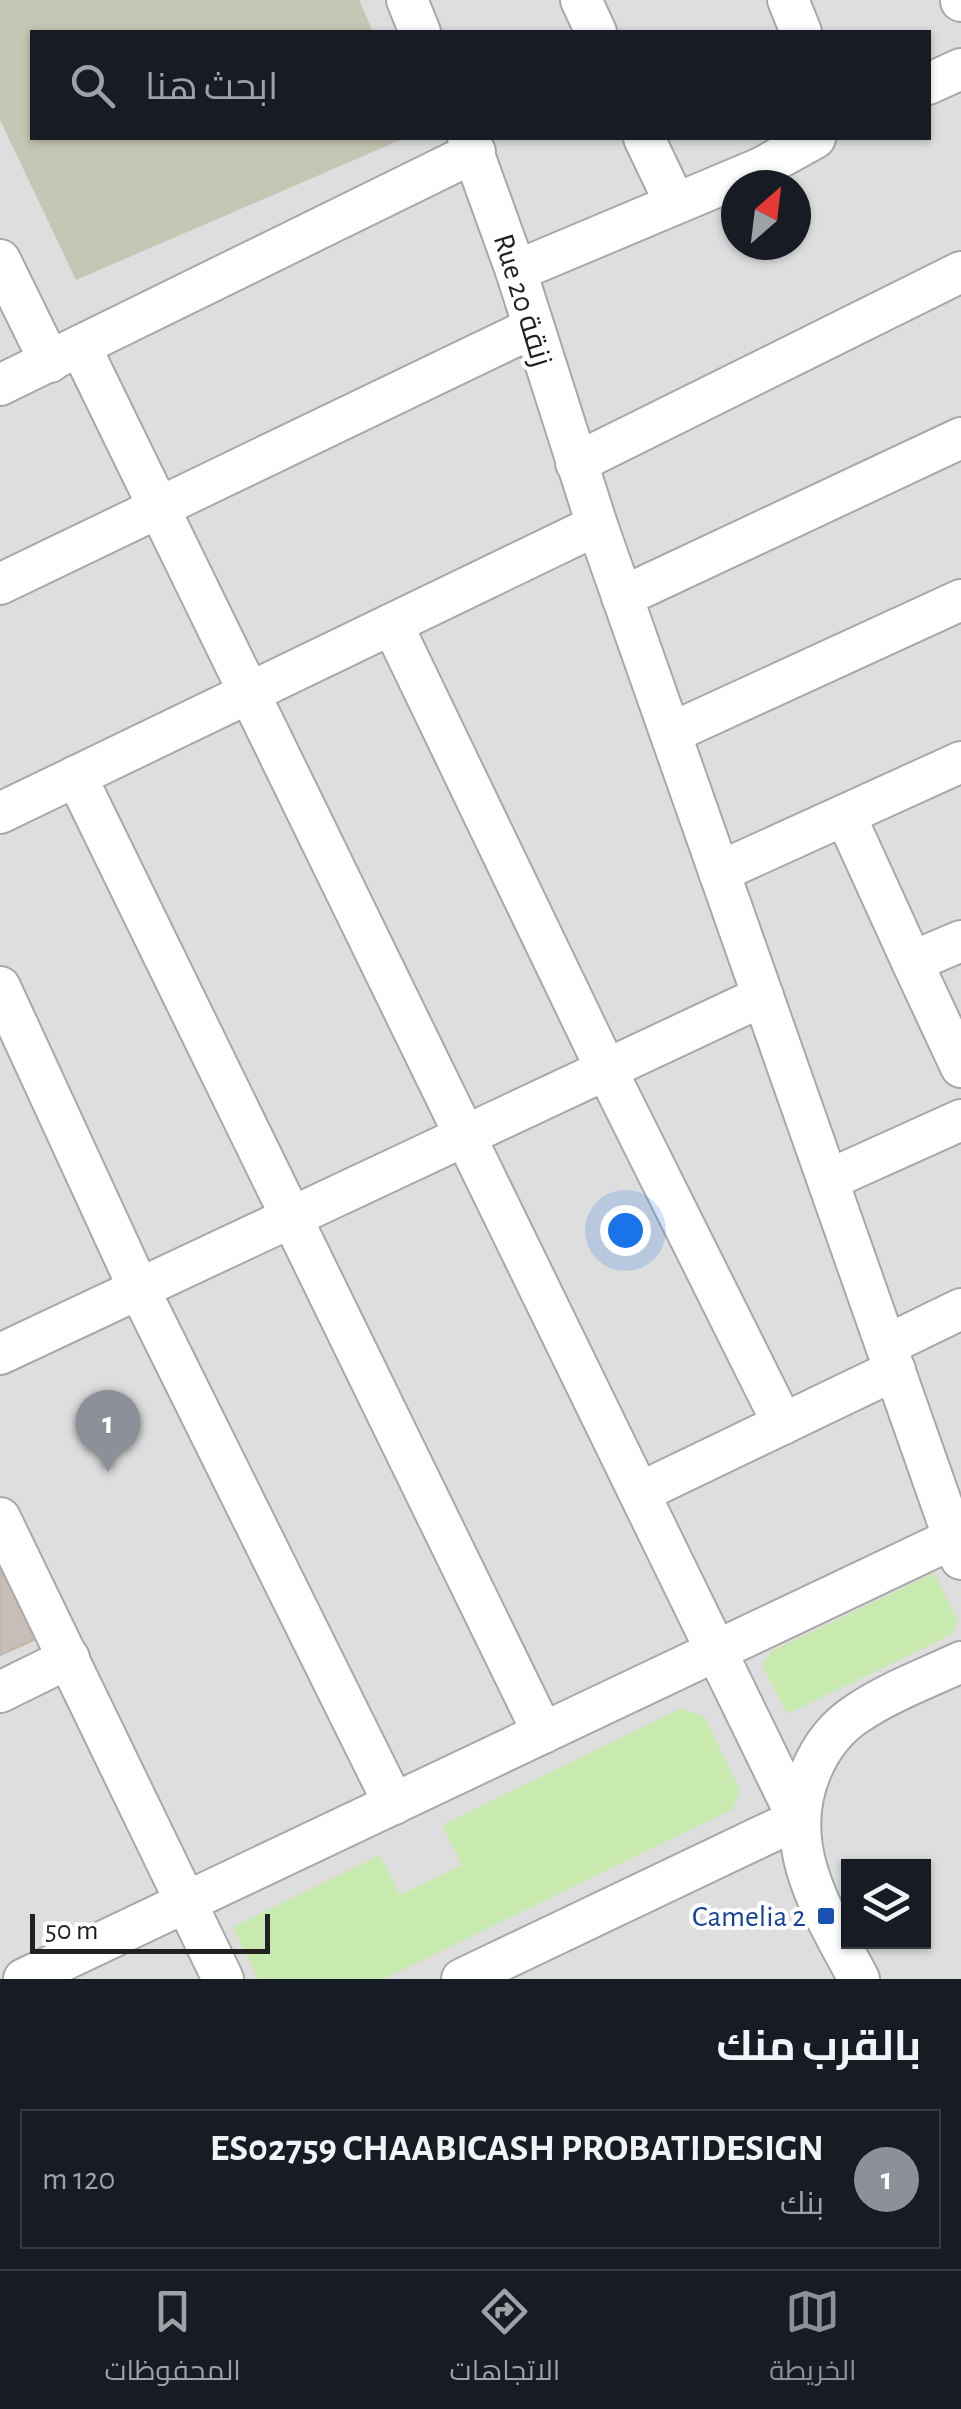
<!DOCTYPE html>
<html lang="ar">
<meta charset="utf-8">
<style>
body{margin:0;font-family:"Alegreya Sans",Cairo,sans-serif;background:#242831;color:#f1f3f6;direction:rtl}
.controls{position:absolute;right:30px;bottom:30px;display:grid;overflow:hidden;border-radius:0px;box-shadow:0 2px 8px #0004}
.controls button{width:90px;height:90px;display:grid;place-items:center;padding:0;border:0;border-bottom:2px solid #363941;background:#171b24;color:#f1f3f6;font:50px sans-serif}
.compass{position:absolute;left:721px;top:170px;width:90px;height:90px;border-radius:50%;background:#171b24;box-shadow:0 2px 8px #0004;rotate:28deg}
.scale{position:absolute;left:30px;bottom:25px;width:240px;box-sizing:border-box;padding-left:10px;border:5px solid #212121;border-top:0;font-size:28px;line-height:35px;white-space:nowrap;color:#212121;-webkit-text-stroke:8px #fff;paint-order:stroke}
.you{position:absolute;left:625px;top:1230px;width:35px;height:35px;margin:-25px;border:8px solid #fff;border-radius:50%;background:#1a73e8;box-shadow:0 0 0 15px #1a73e833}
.badge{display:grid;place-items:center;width:65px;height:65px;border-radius:50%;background:#8c9099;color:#fff;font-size:32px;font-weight:700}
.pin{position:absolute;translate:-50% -82px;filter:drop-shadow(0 2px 5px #0008)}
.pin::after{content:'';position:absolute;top:52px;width:35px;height:30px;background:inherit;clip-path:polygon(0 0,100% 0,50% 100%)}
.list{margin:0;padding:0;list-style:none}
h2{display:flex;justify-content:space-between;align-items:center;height:130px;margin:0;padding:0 40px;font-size:42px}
h2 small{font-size:32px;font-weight:400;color:#9ea1a6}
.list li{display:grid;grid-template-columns:65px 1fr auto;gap:30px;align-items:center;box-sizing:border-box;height:140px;margin:0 20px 20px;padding:0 20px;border:2px solid #363941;border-radius:0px}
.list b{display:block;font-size:38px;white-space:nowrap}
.list p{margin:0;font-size:32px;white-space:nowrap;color:#9ea1a6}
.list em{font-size:32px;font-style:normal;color:#9ea1a6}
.icon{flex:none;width:55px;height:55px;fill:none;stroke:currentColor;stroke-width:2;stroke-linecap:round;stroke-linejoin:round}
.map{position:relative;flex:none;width:961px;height:1979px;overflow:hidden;direction:ltr}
.search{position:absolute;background:#171b24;box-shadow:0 2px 8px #0004;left:30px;right:30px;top:30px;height:110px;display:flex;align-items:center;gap:25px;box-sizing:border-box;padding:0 35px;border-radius:0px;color:#9ea1a6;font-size:38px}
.sheet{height:290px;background:#171b24}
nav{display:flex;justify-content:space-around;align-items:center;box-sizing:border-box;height:140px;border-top:2px solid #363941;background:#171b24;font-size:28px;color:#9ea1a6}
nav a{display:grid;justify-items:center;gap:5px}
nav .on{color:#8c9099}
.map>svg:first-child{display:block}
</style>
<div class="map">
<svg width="961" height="1979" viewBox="0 0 961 1979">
<rect width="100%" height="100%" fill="#f1efe8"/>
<!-- residential -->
<path fill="#dfdede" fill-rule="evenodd" d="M0 0H961V1979H0ZM32 32H928V138H32ZM736 185H796V245H736ZM848 1866H924V1942H848Z"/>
<!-- construction -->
<polygon fill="#c5c6b3" points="0,0 359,0 373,32 32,32 32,138 405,138 76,280 0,120"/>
<!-- grass -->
<g fill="#c9eaaf">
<polygon points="934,1573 958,1622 951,1635 787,1714 762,1665 772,1651"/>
<polygon points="682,1708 705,1717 740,1790 733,1809 384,1979 258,1979 233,1927 380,1855 400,1895 462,1865 442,1825"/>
</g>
<!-- building -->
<polygon fill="#c6beb7" stroke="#c3b6aa" stroke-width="2.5" points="0,1562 38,1638 0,1655"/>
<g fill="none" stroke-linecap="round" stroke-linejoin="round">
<!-- minor casing -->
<g stroke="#a8a8a8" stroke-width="44">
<g id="minor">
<polyline points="407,0 420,32"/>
<polyline points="581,0 596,32"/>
<polyline points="788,0 801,32"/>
<polyline points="961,0 961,1"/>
<polyline points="928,84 961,69"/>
<polyline points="468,138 516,271 597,525 961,1559"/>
<polyline points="644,138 675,203"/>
<polyline points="0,260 50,362"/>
<polyline points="516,271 761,168 815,138"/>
<polyline points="80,346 798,1819"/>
<polyline points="0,385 475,152"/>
<polyline points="576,463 961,272"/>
<polyline points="0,584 532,328"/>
<polyline points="622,597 961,438"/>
<polyline points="392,624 606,1069 783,1424"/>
<polyline points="671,733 961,600"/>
<polyline points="76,776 543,1733"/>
<polyline points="0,813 597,525"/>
<polyline points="845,815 912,962"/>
<polyline points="719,872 961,762"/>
<polyline points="961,941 912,962 961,1067"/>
<polyline points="0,987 139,1289 394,1804"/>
<polyline points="828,1180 961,1120"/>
<polyline points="887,1345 961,1309"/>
<polyline points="0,1354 763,996"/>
<polyline points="641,1492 895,1370"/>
<polyline points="0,1518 223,1979"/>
<polyline points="0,1692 69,1658"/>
<polyline points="24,1979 954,1538"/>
<polyline points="462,1979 798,1819"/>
<path d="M859 1979C824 1913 779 1847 811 1771 821 1747 836 1727 858 1713 889 1692 927 1678 961 1662"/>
</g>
</g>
<!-- minor -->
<use href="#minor" stroke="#fff" stroke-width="40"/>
</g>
<!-- markers -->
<rect fill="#1a4fb4" stroke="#fff" stroke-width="4" x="816" y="1906" width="20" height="20" rx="5"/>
<g text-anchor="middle" stroke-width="8" stroke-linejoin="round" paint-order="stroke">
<!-- street labels -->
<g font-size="30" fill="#212121" stroke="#fff">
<text transform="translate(523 300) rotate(73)" y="10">Rue 20 زنقة</text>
</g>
<!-- transit labels -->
<g font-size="30" fill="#164399" stroke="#fff" text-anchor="end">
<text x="806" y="1926">Camelia 2</text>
</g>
</g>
</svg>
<div class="controls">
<button><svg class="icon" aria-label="layers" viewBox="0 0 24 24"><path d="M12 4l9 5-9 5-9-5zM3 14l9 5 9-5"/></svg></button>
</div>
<svg class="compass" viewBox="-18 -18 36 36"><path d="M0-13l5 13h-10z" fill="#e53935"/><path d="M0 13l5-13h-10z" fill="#9ea1a6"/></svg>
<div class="scale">50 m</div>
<div class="you"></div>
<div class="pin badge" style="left:108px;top:1472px">1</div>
<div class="search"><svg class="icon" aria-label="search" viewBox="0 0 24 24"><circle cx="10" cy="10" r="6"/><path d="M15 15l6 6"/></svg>ابحث هنا</div>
</div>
<section class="sheet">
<h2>بالقرب منك<small></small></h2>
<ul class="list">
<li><span class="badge">1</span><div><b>ES02759 CHAABICASH PROBATIDESIGN</b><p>بنك</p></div><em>120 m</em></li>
</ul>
</section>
<nav>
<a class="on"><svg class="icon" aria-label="map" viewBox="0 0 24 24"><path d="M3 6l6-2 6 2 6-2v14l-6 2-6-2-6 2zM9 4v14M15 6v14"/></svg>الخريطة</a>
<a><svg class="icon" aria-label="directions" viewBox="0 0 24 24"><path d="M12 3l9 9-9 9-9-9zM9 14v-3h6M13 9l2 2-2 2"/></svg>الاتجاهات</a>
<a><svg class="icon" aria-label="saved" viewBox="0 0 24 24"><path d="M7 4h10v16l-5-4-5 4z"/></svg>المحفوظات</a>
</nav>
